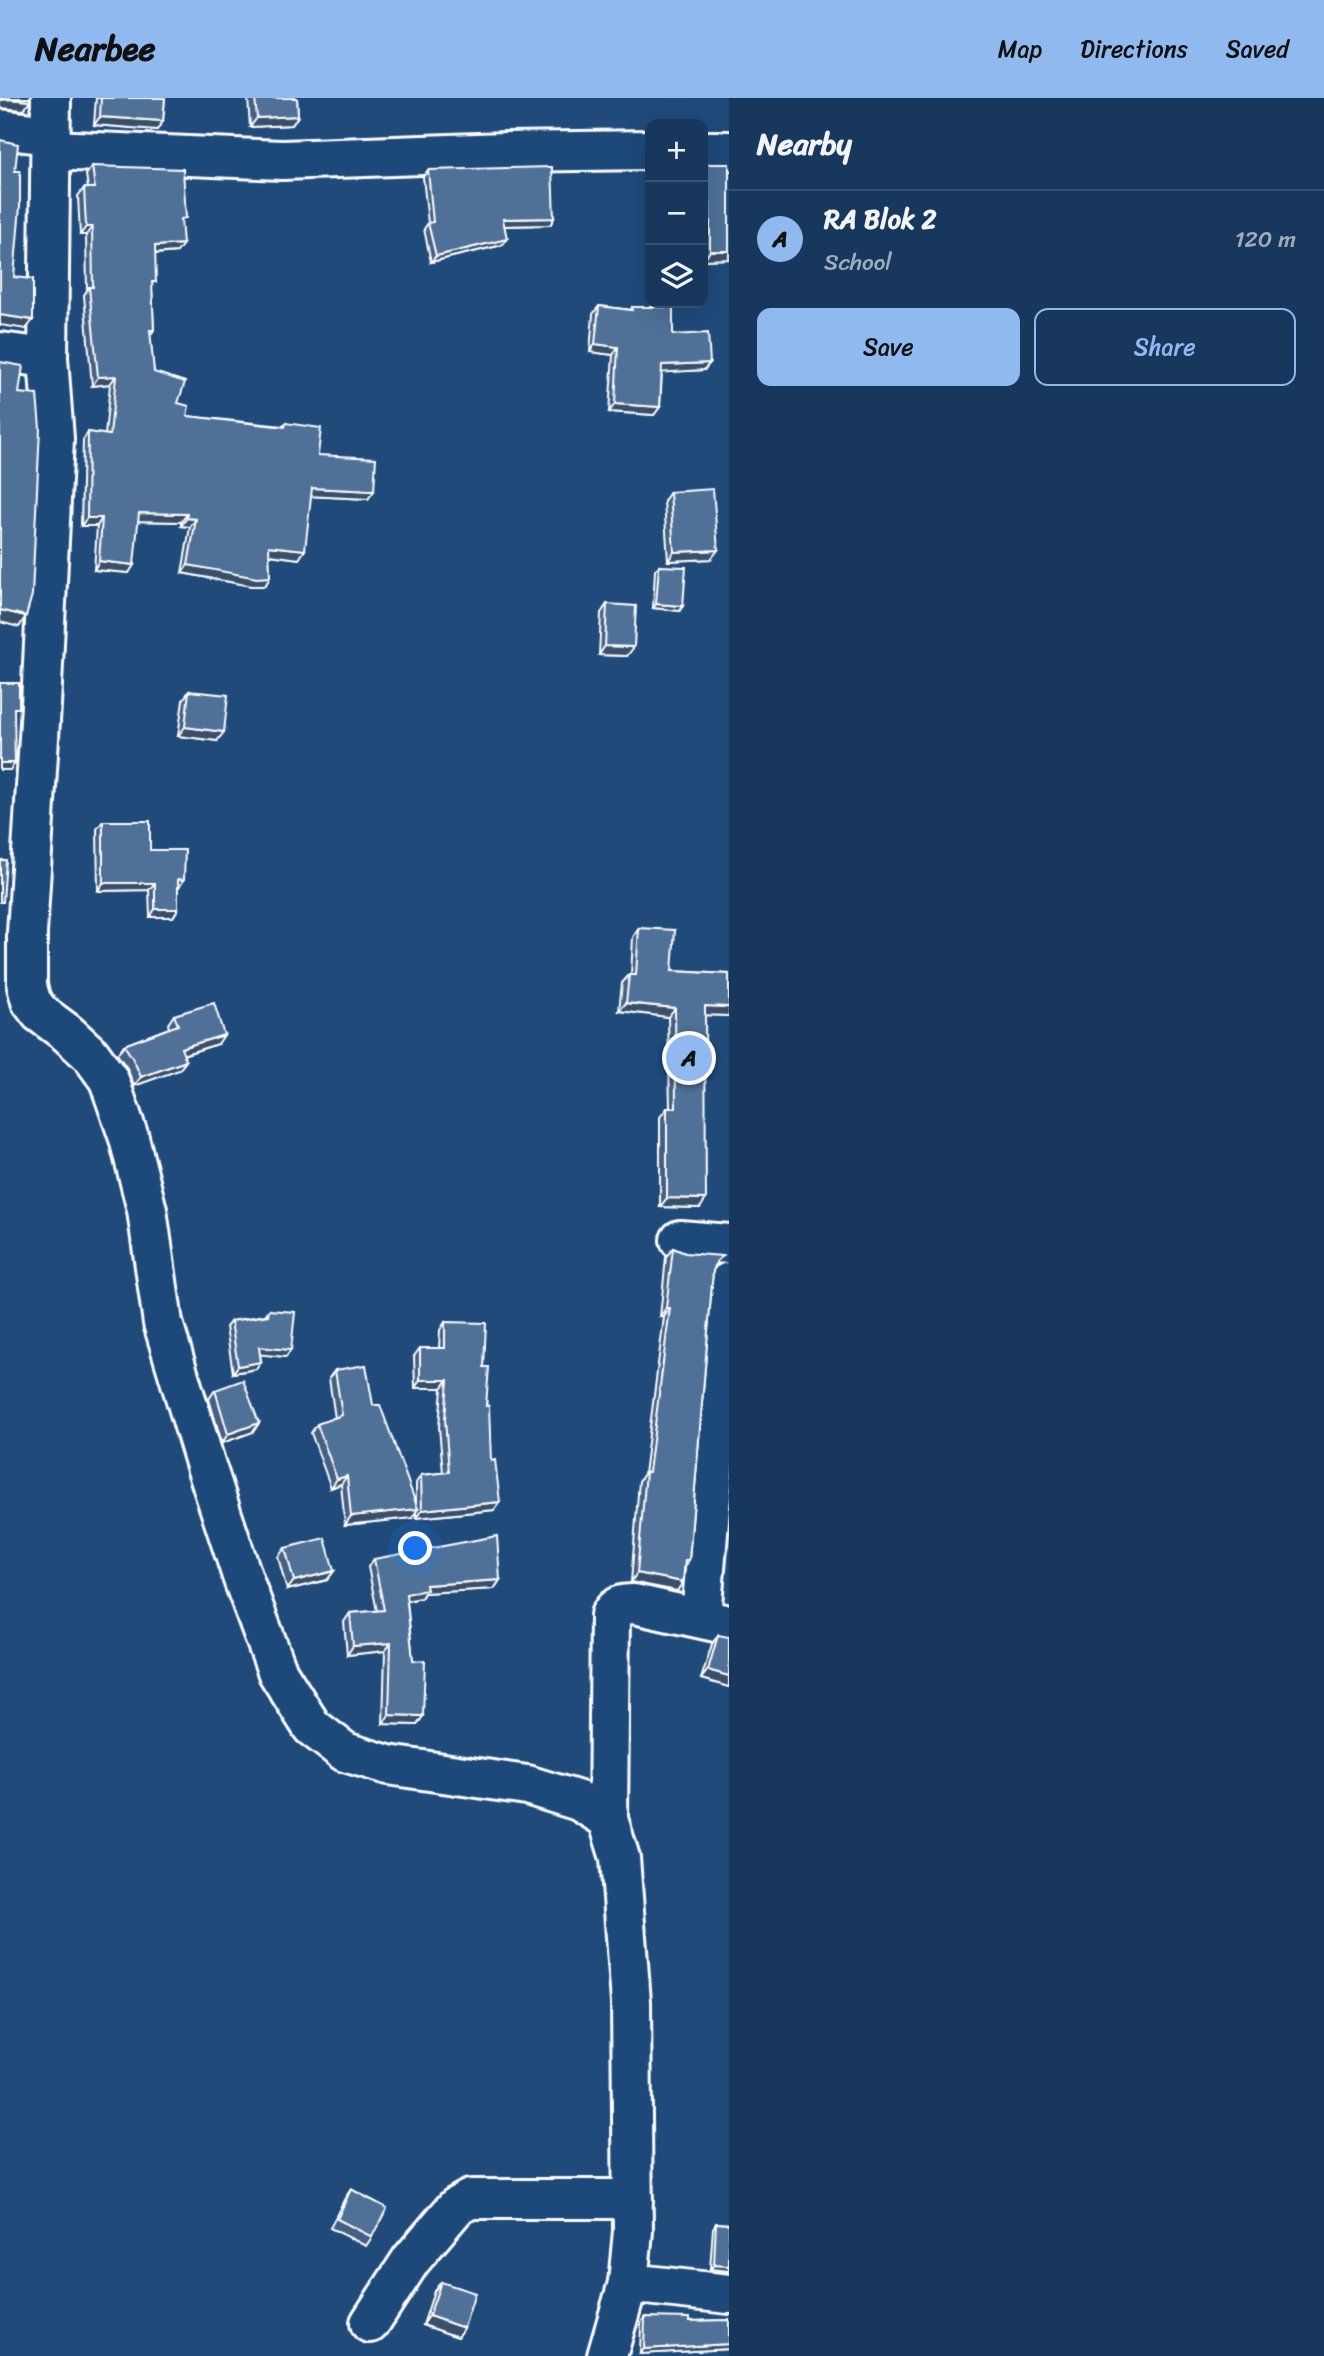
<!DOCTYPE html>
<meta charset="utf-8">
<style>
body{margin:0;font-family:Sriracha,sans-serif;background:#244365;color:#f1f3f6}
.controls{position:absolute;right:21px;top:21px;display:grid;overflow:hidden;border-radius:14px;box-shadow:0 7px 28px #0002}
.controls button{width:63px;height:63px;display:grid;place-items:center;padding:0;border:0;border-bottom:2px solid #365272;background:#17385c;color:#f1f3f6;font:35px sans-serif}
.you{position:absolute;left:416px;top:1451px;width:24px;height:24px;margin:-18px;border:5px solid #fff;border-radius:50%;background:#1a73e8;box-shadow:0 0 0 10px #1a73e833}
.badge{display:grid;place-items:center;width:46px;height:46px;border-radius:50%;background:#90b9f0;color:#111;font-size:23px;font-weight:700}
.pin{position:absolute;translate:-50% -50%;border:4px solid #fff;box-shadow:0 2px 7px #0006}
.list{margin:0;padding:0;list-style:none}
h2{display:flex;justify-content:space-between;align-items:center;height:91px;margin:0;padding:0 28px;font-size:30px}
h2 small{font-size:23px;font-weight:400;color:#9eacbb}
.list li{display:grid;grid-template-columns:46px 1fr auto;gap:21px;align-items:center;box-sizing:border-box;height:98px;padding:0 28px;border-top:2px solid #365272}
.list b{display:block;font-size:26px;white-space:nowrap}
.list p{margin:0;font-size:23px;white-space:nowrap;color:#9eacbb}
.list em{font-size:23px;font-style:normal;color:#9eacbb}
.actions{display:flex;gap:14px;padding:21px 28px}
.actions a{flex:1;padding:16px 0;border:2px solid #90b9f0;border-radius:14px;text-align:center;font-size:24px;color:#90b9f0}
.actions .main{background:#90b9f0;color:#111}
.icon{flex:none;width:38px;height:38px;fill:none;stroke:currentColor;stroke-width:2;stroke-linecap:round;stroke-linejoin:round}
.map{position:relative;flex:none;width:729px;height:2258px;overflow:hidden}
header{display:flex;align-items:center;gap:42px;box-sizing:border-box;height:98px;padding:0 35px;background:#90b9f0;color:#111}
header strong{font-size:33px}
nav{display:flex;gap:38px;margin-inline-start:auto;font-size:24px}
main{display:flex}
aside{flex:1;background:#17385c}
.map>svg:first-child{display:block}
</style>
<header>
<strong>Nearbee</strong>
<nav><a>Map</a><a>Directions</a><a>Saved</a></nav>
</header>
<main>
<div class="map">
<svg width="729" height="2258" viewBox="0 0 729 2258">
<rect width="100%" height="100%" fill="#1f4a7a"/>
<filter id="ink" filterUnits="userSpaceOnUse"><feTurbulence type="fractalNoise" baseFrequency=".0143" numOctaves="2"/><feDisplacementMap in="SourceGraphic" scale="14" xChannelSelector="R" yChannelSelector="G"/><feConvolveMatrix kernelMatrix="1 2 1 2 8 2 1 2 1" color-interpolation-filters="sRGB"/></filter>
<g filter="url(#ink)">
<g fill="none" stroke-linecap="round" stroke-linejoin="round">
<!-- minor casing -->
<g stroke="#fff" stroke-width="44">
<g id="minor">
<polyline points="51,0 48,260 54,341 41,607 27,835 27,888 31,903 40,915 67,935 91,957 109,982 129,1040 147,1112 163,1225 206,1368 243,1481 278,1575 312,1629 345,1654 388,1667 527,1687 579,1703 608,1721 620,1760 631,1904 633,2133 628,2185 729,2196"/>
<polyline points="0,31 49,37"/>
<polyline points="51,52 282,62 506,54 650,52"/>
<polyline points="703,53 729,53"/>
<polyline points="0,254 48,260"/>
<polyline points="680,1142 729,1146"/>
<polyline points="701,1519 729,1184"/>
<path d="M608 1721 610 1517C616 1507 622 1506 634 1506L729 1527"/>
<polyline points="370,2225 411,2162 456,2109 470,2101 633,2101"/>
<polyline points="607,2258 628,2185"/>
</g>
</g>
<!-- minor -->
<use href="#minor" stroke="#1f4a7a" stroke-width="38"/>
</g>
<!-- wall -->
<g fill="#456182" stroke="#fff" stroke-width="2">
<polygon points="96,0 165,0 163,23 157,32 94,27"/>
<polygon points="248,0 297,0 298,18 292,27 250,29"/>
<polygon points="703,66 729,66 729,161 704,162"/>
<polygon points="92,68 181,127 177,154 155,156 152,190 154,232 150,238 154,274 187,318 283,328 286,325 318,357 368,401 311,398 299,461 269,457 270,479 265,488 251,488 182,475 190,429 181,428 181,424 138,423 129,475 94,472 97,428 81,428 83,342 88,334 105,337 110,286 92,288 84,197 87,192 86,137 80,137 78,98 84,90 88,90 86,77"/>
<polygon points="428,72 554,120 550,127 504,128 507,141 502,147 431,164 424,131 428,125 423,79"/>
<polygon points="599,208 631,212 632,209 673,237 704,272 662,274 660,309 654,317 609,314 613,257 590,254 593,216"/>
<polygon points="670,394 711,461 668,463 664,403"/>
<polygon points="659,468 680,513 653,510 655,472"/>
<polygon points="607,506 627,558 599,557 601,515"/>
<polygon points="189,593 217,643 178,638 183,602"/>
<polygon points="103,723 150,752 184,782 178,789 178,811 173,819 150,819 149,792 98,793 97,731"/>
<polygon points="639,830 672,873 729,876 729,918 705,917 700,1110 660,1109 660,1019 667,1010 670,1010 668,919 619,913 622,885 629,877 631,877 633,839"/>
<polygon points="174,917 218,946 183,957 186,963 179,972 134,988 127,970 117,956 124,947 169,930 168,926"/>
<polygon points="673,1150 715,1168 713,1173 689,1462 685,1469 683,1484 677,1493 631,1484 639,1383 644,1376 664,1219 660,1219 666,1159"/>
<polygon points="269,1212 286,1259 260,1256 261,1264 256,1271 233,1275 226,1229 231,1223 265,1217"/>
<polygon points="445,1224 484,1269 494,1412 416,1420 416,1415 412,1420 345,1427 341,1386 331,1390 311,1335 317,1326 335,1320 329,1280 335,1272 373,1307 416,1405 416,1385 421,1377 443,1375 439,1329 442,1290 415,1290 414,1258 420,1250 439,1250 440,1232"/>
<polygon points="215,1292 259,1325 253,1334 222,1345 209,1301"/>
<polygon points="285,1450 334,1473 327,1482 287,1492 278,1459"/>
<polygon points="374,1461 500,1482 494,1491 424,1495 421,1500 407,1503 413,1562 423,1618 417,1627 383,1626 385,1553 347,1557 344,1524 350,1515 377,1513 368,1469"/>
<polygon points="718,1537 729,1589 701,1581 712,1546"/>
<polygon points="351,2091 372,2139 366,2148 330,2130 345,2100"/>
<polygon points="716,2125 729,2126 729,2173 710,2171 713,2130"/>
<polygon points="441,2184 464,2230 458,2239 423,2227 434,2193"/>
<polygon points="645,2219 690,2223 729,2222 729,2251 640,2256 641,2224"/>
</g>
<!-- shaded-wall -->
<g fill="#384f6a" stroke="#fff" stroke-width="2">
<polygon points="9,1 30,3 24,12 0,10 0,2"/>
<polygon points="298,18 292,27 250,29 257,20"/>
<polygon points="100,19 163,23 157,32 94,27"/>
<polygon points="703,106 710,106 704,114 703,114"/>
<polygon points="554,120 550,127 499,128 503,121"/>
<polygon points="86,129 92,129 86,137 80,137"/>
<polygon points="507,141 502,147 431,164 436,158"/>
<polygon points="183,146 177,154 149,156 155,148"/>
<polygon points="710,153 729,153 729,161 704,162"/>
<polygon points="0,217 33,222 26,231 0,227"/>
<polygon points="595,246 618,249 613,257 590,254"/>
<polygon points="710,265 704,272 657,275 662,267"/>
<polygon points="116,278 110,286 92,288 98,279"/>
<polygon points="615,306 660,309 654,317 609,314"/>
<polygon points="312,390 374,393 368,401 306,398"/>
<polygon points="139,415 187,416 181,424 133,423"/>
<polygon points="87,420 102,420 97,428 81,428"/>
<polygon points="187,420 196,421 190,429 181,428"/>
<polygon points="269,448 305,452 299,461 263,456"/>
<polygon points="718,452 711,461 668,463 674,454"/>
<polygon points="99,463 134,467 129,475 94,472"/>
<polygon points="188,467 270,479 265,488 251,488 182,475"/>
<polygon points="656,506 683,508 680,513 653,510"/>
<polygon points="0,512 26,518 19,529 0,524"/>
<polygon points="605,548 634,549 627,558 599,557"/>
<polygon points="185,629 224,634 217,643 178,638"/>
<polygon points="0,665 15,665 10,672 0,672"/>
<polygon points="178,781 184,782 179,789 173,789"/>
<polygon points="103,785 155,785 149,792 98,793"/>
<polygon points="155,811 178,811 173,819 150,819"/>
<polygon points="626,905 675,910 668,919 619,913"/>
<polygon points="705,908 729,909 729,918 699,917"/>
<polygon points="224,937 218,946 175,959 181,950"/>
<polygon points="186,963 179,972 134,988 141,979"/>
<polygon points="667,1100 706,1101 700,1110 660,1109"/>
<polygon points="666,1210 670,1210 664,1219 660,1219"/>
<polygon points="259,1249 291,1252 286,1259 254,1256"/>
<polygon points="261,1264 256,1271 233,1275 238,1268"/>
<polygon points="420,1282 448,1282 442,1290 415,1290"/>
<polygon points="259,1325 253,1334 222,1345 228,1336"/>
<polygon points="347,1378 341,1386 331,1390 337,1381"/>
<polygon points="500,1404 494,1412 416,1420 422,1412"/>
<polygon points="418,1411 412,1420 345,1427 351,1418"/>
<polygon points="334,1473 327,1482 287,1492 294,1483"/>
<polygon points="637,1475 683,1484 677,1493 631,1484"/>
<polygon points="500,1482 494,1491 424,1495 421,1500 400,1504 406,1496 426,1487"/>
<polygon points="391,1545 385,1553 347,1557 353,1548"/>
<polygon points="708,1572 729,1578 729,1589 701,1581"/>
<polygon points="389,1617 423,1618 417,1627 383,1626"/>
<polygon points="714,2167 729,2168 729,2173 710,2171"/>
<polygon points="429,2218 464,2230 458,2239 423,2227"/>
<polygon points="729,2246 729,2251 640,2256 644,2251"/>
</g>
<!-- building -->
<g fill="#507197" stroke="#fff" stroke-width="2">
<polygon points="0,0 30,0 30,3 9,1 0,2"/>
<polygon points="101,0 165,0 163,23 100,19"/>
<polygon points="255,0 297,0 298,18 257,20"/>
<polygon points="0,42 18,46 15,73 20,73 20,108 14,179 33,181 33,222 0,217"/>
<polygon points="703,66 729,66 729,153 710,153 710,106 703,106"/>
<polygon points="92,68 183,71 186,120 181,121 183,146 155,148 156,184 152,184 154,232 150,232 154,274 185,284 178,305 189,308 187,318 285,329 286,325 321,330 318,357 376,360 374,393 312,390 305,452 269,448 270,479 257,480 188,467 196,421 187,420 187,416 139,415 134,467 99,463 102,420 87,420 88,334 110,337 116,278 98,279 89,189 93,189 92,129 86,129 84,90 95,90"/>
<polygon points="552,69 554,120 503,121 507,141 436,158 428,125 433,124 428,72"/>
<polygon points="599,208 632,212 632,209 673,209 673,237 708,235 710,265 662,267 660,309 615,306 618,249 595,246"/>
<polygon points="0,264 23,268 19,295 37,297 40,330 32,497 26,518 0,512"/>
<polygon points="713,391 718,452 674,454 670,394"/>
<polygon points="659,468 686,469 683,508 656,506"/>
<polygon points="607,506 636,508 634,549 605,548"/>
<polygon points="0,585 19,585 19,610 14,610 15,665 0,665"/>
<polygon points="189,593 228,597 224,634 185,629"/>
<polygon points="103,723 150,723 150,752 185,752 184,782 178,781 178,811 155,811 155,785 103,785"/>
<polygon points="0,762 6,762 3,804 0,804"/>
<polygon points="639,830 675,832 672,873 729,876 729,909 705,908 706,1101 667,1100 667,1010 676,1010 675,910 626,905 629,877 636,877"/>
<polygon points="214,905 224,937 181,950 186,963 141,979 133,961 124,947 178,927 174,917"/>
<polygon points="673,1150 685,1155 723,1158 717,1163 713,1173 689,1462 685,1462 683,1484 637,1475 646,1374 649,1374 670,1210 666,1210"/>
<polygon points="269,1212 295,1214 291,1252 259,1249 261,1264 238,1268 231,1223 268,1217"/>
<polygon points="445,1224 486,1225 484,1269 489,1269 486,1308 489,1308 491,1363 495,1362 500,1404 422,1412 421,1377 449,1374 445,1321 448,1282 420,1282 420,1250 445,1250"/>
<polygon points="366,1267 373,1307 380,1307 418,1411 351,1418 347,1378 337,1381 317,1326 342,1317 335,1272"/>
<polygon points="243,1282 259,1325 228,1336 215,1292"/>
<polygon points="497,1438 500,1482 426,1487 427,1492 406,1496 413,1562 425,1563 423,1618 389,1617 391,1545 353,1548 350,1515 384,1512 374,1461"/>
<polygon points="325,1440 334,1473 294,1483 285,1450"/>
<polygon points="718,1537 729,1539 729,1578 708,1572"/>
<polygon points="351,2091 387,2110 372,2139 337,2121"/>
<polygon points="716,2125 729,2126 729,2168 714,2167"/>
<polygon points="441,2184 475,2195 464,2230 429,2218"/>
<polygon points="645,2219 690,2220 690,2223 729,2222 729,2246 644,2251"/>
</g>
</g>
</svg>
<div class="controls">
<button>+</button>
<button>−</button>
<button><svg class="icon" aria-label="layers" viewBox="0 0 24 24"><path d="M12 4l9 5-9 5-9-5zM3 14l9 5 9-5"/></svg></button>
</div>
<div class="you"></div>
<div class="pin badge" style="left:689px;top:960px">A</div>
</div>
<aside>
<h2>Nearby<small></small></h2>
<ul class="list">
<li><span class="badge">A</span><div><b>RA Blok 2</b><p>School</p></div><em>120 m</em></li>
</ul>
<div class="actions"><a class="main">Save</a><a>Share</a></div>
</aside>
</main>
